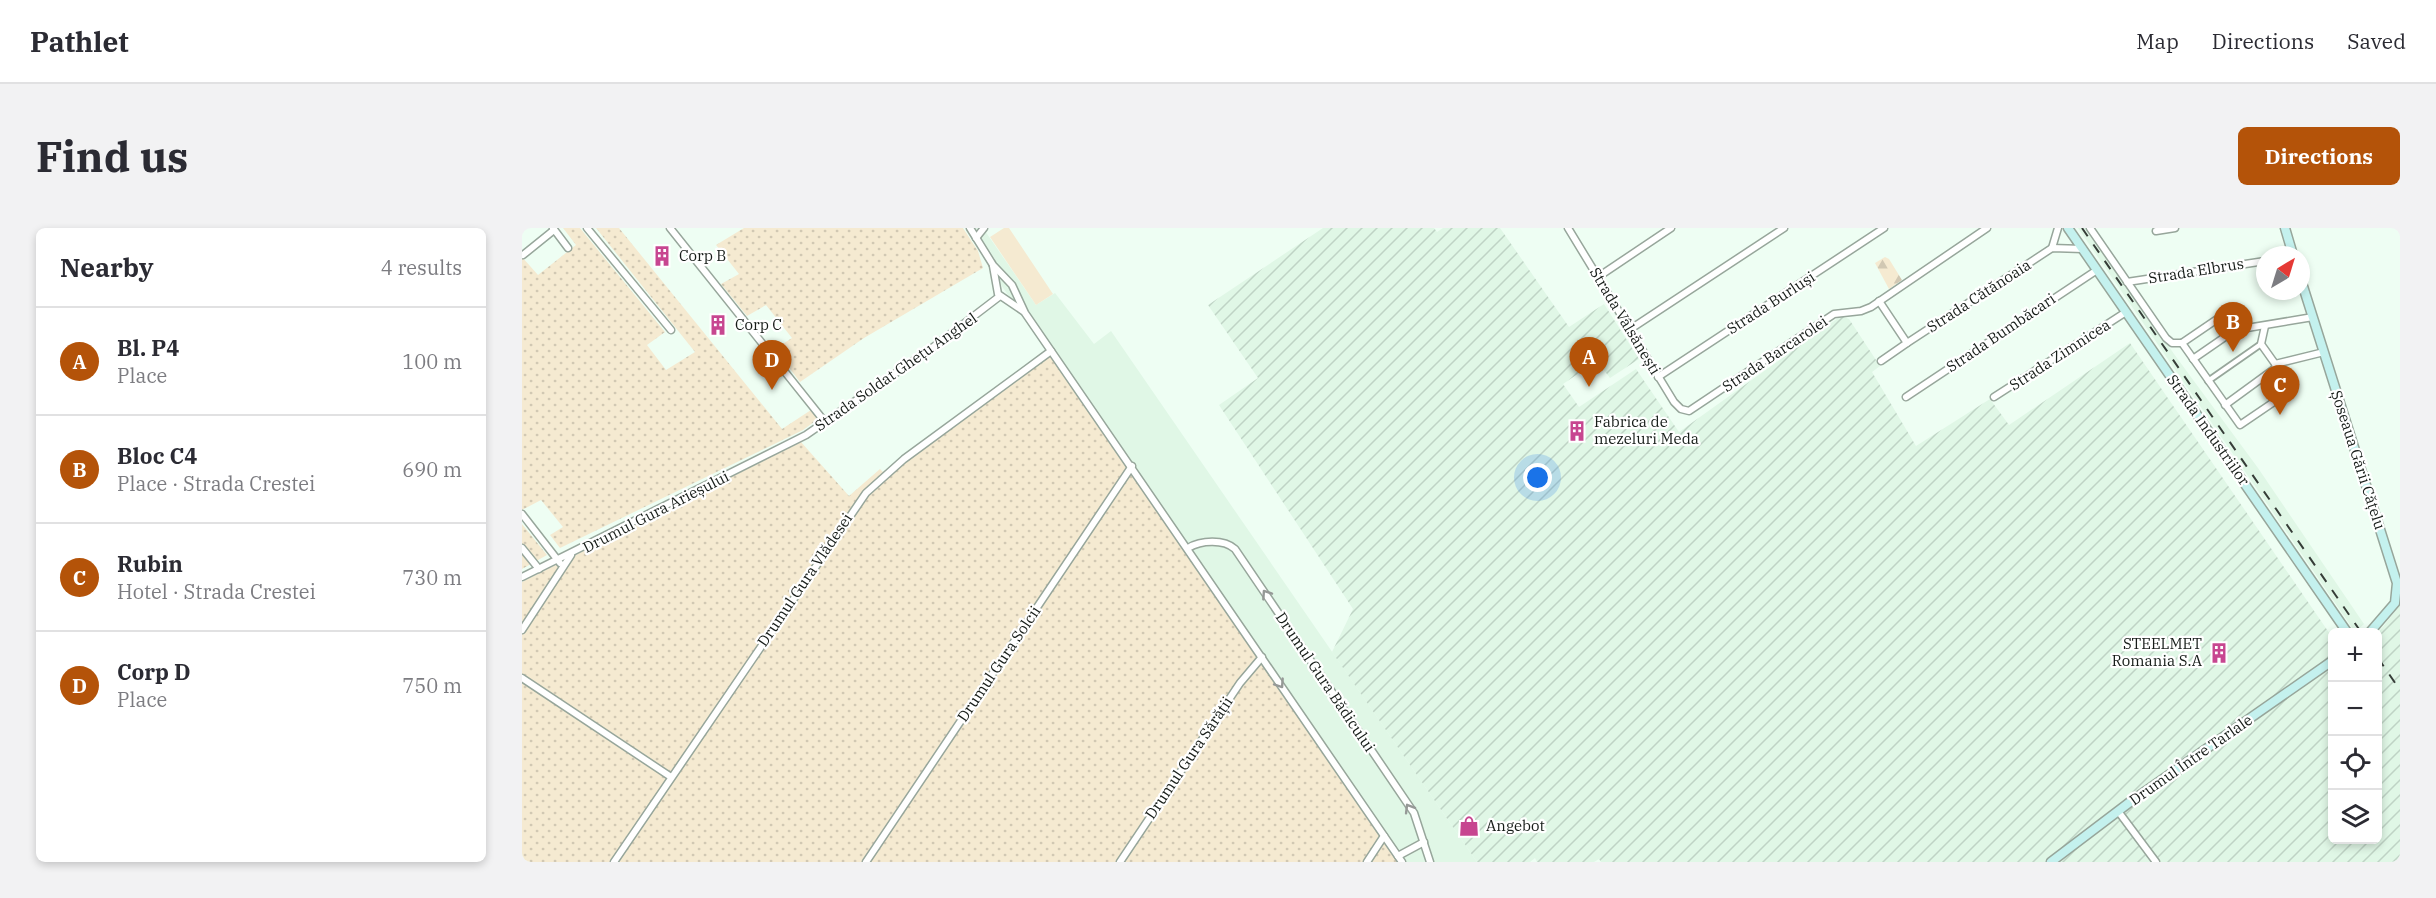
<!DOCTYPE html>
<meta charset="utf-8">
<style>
body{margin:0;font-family:"IBM Plex Serif",serif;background:#f2f2f3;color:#2b2b33}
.controls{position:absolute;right:18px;bottom:18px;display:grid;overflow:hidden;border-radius:9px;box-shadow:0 3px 9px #0003}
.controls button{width:54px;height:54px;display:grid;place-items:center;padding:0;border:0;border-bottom:2px solid #e1e1e2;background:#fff;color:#2b2b33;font:30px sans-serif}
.compass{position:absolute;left:1734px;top:18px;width:54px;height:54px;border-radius:50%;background:#fff;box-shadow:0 3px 9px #0003;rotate:38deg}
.you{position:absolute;left:1016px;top:250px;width:21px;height:21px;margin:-15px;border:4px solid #fff;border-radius:50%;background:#1a73e8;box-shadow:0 0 0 9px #1a73e833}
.badge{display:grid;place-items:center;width:39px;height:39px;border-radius:50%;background:#b45309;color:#fff;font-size:20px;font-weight:700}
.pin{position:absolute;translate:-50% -50px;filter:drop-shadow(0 2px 3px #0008)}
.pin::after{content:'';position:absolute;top:32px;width:21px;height:18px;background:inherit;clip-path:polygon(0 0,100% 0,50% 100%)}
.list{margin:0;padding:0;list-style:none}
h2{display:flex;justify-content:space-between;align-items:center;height:78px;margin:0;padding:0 24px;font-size:26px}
h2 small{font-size:20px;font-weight:400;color:#7c7c81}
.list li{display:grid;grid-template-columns:39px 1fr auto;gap:18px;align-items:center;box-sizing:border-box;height:108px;padding:0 24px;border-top:2px solid #e1e1e2}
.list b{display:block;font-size:22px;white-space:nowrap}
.list p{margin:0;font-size:20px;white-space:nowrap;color:#7c7c81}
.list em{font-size:20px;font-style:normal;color:#7c7c81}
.icon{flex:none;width:33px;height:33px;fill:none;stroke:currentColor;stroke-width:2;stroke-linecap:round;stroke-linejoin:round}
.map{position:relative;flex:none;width:1878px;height:634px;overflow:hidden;border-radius:9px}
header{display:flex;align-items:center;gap:36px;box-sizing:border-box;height:84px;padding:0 30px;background:#fff;border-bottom:2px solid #e1e1e2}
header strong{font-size:28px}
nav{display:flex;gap:33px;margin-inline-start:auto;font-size:21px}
.intro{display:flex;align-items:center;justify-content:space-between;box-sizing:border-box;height:144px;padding:0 36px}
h1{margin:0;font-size:42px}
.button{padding:15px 27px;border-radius:9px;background:#b45309;color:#fff;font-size:21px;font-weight:700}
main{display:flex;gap:36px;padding:0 36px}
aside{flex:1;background:#fff;border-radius:9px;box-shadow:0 3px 9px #0003}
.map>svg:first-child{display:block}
</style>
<header>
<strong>Pathlet</strong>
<nav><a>Map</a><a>Directions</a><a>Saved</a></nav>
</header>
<div class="intro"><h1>Find us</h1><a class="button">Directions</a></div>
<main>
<aside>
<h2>Nearby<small>4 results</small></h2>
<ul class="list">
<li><span class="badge">A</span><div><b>Bl. P4</b><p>Place</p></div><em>100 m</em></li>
<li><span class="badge">B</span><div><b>Bloc C4</b><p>Place · Strada Crestei</p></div><em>690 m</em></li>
<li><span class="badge">C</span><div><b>Rubin</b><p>Hotel · Strada Crestei</p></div><em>730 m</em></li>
<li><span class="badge">D</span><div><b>Corp D</b><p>Place</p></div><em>750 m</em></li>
</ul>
</aside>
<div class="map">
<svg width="1878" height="634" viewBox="0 0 1878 634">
<defs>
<pattern id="industrial-furrows" width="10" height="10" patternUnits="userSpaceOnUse" patternTransform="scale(1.5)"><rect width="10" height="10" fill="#e0f7e6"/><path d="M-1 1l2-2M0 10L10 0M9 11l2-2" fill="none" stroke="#bfd3c5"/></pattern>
<pattern id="grass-dots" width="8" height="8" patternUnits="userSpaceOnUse" patternTransform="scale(1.5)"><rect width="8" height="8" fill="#f5ead1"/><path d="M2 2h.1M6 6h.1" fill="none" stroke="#d1c8b3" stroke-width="1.8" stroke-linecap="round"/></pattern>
<pattern id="forest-firs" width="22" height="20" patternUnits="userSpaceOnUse" patternTransform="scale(1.5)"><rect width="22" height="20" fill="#f5ead1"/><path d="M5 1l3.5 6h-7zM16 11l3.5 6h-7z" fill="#d1c8b3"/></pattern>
</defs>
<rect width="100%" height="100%" fill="#eefef3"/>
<!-- built -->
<g fill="#e0f7e6">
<polygon points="452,0 461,0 514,77 533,65 572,116 589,103 955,634 876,634 466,38 473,31"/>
<polygon points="1556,0 1567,0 1652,126 1736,240 1842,396 1833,404"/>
</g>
<!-- industrial -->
<polygon fill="url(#industrial-furrows)" points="801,0 912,0 915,4 921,0 978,0 1047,99 1082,76 1117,131 1088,150 1075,133 1041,156 1057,179 1114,141 1157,204 1319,88 1327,91 1358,138 1350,144 1394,218 1468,171 1487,197 1608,115 1810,409 1810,612 1856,612 1856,405 1878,377 1878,634 1079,634 1077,631 1072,634 1015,634 1013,630 1008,634 955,634 810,424 831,381 697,177 736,150 686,77"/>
<!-- grass -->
<g fill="url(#grass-dots)">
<polygon points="41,0 58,0 143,104 125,117 144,142 173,124 74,0 97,0 260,201 289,182 296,191 281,202 38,320 28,307 41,299 19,272 0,282 0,29 16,47 54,17"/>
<polygon points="222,0 441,0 456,23 461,40 342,110 278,154 253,121 270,110 244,77 225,88 199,56 217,46 194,17"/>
<polygon points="528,128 876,634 0,634 0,354 279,214 327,268 358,241 361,244 398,215 402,220"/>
<polygon points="0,296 25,327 0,341"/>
</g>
<!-- forest -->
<polygon fill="url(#forest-firs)" points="1363,29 1367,31 1380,52 1367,61 1353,35"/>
<!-- pitch -->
<polygon fill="#f5ead1" points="482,0 487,0 531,66 514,77 468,9"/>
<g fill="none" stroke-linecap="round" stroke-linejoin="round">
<!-- pedestrian casing -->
<g stroke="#97a69b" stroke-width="8">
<polyline id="pedestrian" points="1686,153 1739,116"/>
</g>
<!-- minor casing -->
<g stroke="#97a69b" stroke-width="9">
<g id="minor">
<polyline points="31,0 46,20"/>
<polyline points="65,0 149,102"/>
<polyline points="148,0 303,194"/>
<polyline points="448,0 471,37 490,57 503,85 880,634"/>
<polyline points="1046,0 1152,174 1159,181 1167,183 1312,86 1339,83 1349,79 1465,0"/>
<polyline points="1568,0 1644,110 1650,115 1660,115"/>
<polyline points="1634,3 1653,0"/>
<polyline points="454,10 462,0"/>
<polyline points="1530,20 1536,0"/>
<polyline points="1,27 32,2"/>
<polyline points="471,38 476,66 501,83"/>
<polyline points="1076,49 1149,0"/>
<polyline points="1605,54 1743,33"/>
<polyline points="1357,73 1385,115 1530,20 1561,21"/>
<polyline points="1707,83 1660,115 1718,197 1771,161 1739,116 1743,98"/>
<polyline points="1107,102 1262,0"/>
<polyline points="1671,131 1713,102 1791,89"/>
<polyline points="1359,133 1385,115"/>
<polyline points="1753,136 1802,124"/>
<polyline points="1136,149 1362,0"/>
<polyline points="1384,169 1575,42"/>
<polyline points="1472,169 1604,84"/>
<polyline points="1703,177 1755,139"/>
<polyline points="0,286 38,335"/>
<polyline points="0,320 17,341"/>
<path d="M666 320C679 312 702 311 713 321L892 585 908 634"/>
<polyline points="0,349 284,207 410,120 478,68"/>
<polyline points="0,402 49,327"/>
<polyline points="0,450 149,549"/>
<polyline points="1596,583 1634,634"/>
<polyline points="876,628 902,614"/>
<polyline points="92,634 344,265 382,231 529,123"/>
<polyline points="344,634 610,238"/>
<polyline points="598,634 718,455 740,429"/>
<polyline points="845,634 862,608"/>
</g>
</g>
<!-- secondary casing -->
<g stroke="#97a69b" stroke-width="11">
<g id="secondary">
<polyline points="1546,0 1825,404"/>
<polyline points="1763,0 1771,27"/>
<polyline points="1779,52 1875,355 1873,375 1848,404"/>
<polyline points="1529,634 1608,574 1810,433"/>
</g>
</g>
<!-- pedestrian -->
<use href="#pedestrian" stroke="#fff" stroke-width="4.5"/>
<!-- minor -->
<use href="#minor" stroke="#fff" stroke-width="6"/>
<!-- secondary -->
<use href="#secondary" stroke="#c4f1ee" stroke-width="8"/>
<!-- rail -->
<g stroke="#363d38" stroke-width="2" stroke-dasharray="10 10" stroke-linecap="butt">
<polyline points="1560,0 1839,404"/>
<polyline points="1856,430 1878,462"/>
</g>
</g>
<!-- one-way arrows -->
<defs><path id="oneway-chevron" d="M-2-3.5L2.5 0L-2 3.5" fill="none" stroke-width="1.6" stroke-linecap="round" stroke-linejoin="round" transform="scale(1.5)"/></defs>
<g stroke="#969997">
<use href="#oneway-chevron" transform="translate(744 366) rotate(-124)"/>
<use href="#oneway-chevron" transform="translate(758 456) rotate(56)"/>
<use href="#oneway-chevron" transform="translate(887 580) rotate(-121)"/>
</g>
<!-- icons -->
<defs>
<g id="building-bare" transform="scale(1.62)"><path d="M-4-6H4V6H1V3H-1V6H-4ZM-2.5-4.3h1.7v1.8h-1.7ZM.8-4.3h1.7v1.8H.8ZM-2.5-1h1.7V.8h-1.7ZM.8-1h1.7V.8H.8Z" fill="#c74690" stroke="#fff" stroke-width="2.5" paint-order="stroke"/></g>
<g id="shop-bare" transform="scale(1.62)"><path d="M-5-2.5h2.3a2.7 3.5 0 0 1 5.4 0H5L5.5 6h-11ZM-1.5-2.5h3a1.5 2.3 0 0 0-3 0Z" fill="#c74690" stroke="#fff" stroke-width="2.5" paint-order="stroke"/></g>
</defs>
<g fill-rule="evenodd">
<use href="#building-bare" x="140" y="28"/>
<use href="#building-bare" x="196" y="97"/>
<use href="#building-bare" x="1055" y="203"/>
<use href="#building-bare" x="1697" y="425"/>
<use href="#shop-bare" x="947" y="598"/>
</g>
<g text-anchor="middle" stroke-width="4.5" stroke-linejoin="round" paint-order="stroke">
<!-- poi labels -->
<g font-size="15" fill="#161c18" stroke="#fff" text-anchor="start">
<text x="157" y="33">Corp B</text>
<text x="213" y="102">Corp C</text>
<text x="1072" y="199">Fabrica de<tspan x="1072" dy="17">mezeluri Meda</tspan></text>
<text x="1680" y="421" text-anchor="end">STEELMET<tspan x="1680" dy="17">Romania S.A</tspan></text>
<text x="964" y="603">Angebot</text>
</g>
<!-- street labels -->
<g font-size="15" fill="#161c18" stroke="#fff">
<text transform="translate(1674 43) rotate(-9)" y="5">Strada Elbrus</text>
<text transform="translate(1457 68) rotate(-33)" y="5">Strada Cătănoaia</text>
<text transform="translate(1249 75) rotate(-33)" y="5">Strada Burluși</text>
<text transform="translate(1103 93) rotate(59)" y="5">Strada Vâlsănești</text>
<text transform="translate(1479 105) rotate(-34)" y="5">Strada Bumbăcari</text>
<text transform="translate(1253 126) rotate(-34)" y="5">Strada Barcarolei</text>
<text transform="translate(1538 127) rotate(-33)" y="5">Strada Zimnicea</text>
<text transform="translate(374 144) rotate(-35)" y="5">Strada Soldat Ghețu Anghel</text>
<text transform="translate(1686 202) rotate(55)" y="5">Strada Industriilor</text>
<text transform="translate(1836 232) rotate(72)" y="5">Șoseaua Gării Cățelu</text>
<text transform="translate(134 284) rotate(-27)" y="5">Drumul Gura Arieșului</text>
<text transform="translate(283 352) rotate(-56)" y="5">Drumul Gura Vlădesei</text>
<text transform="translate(477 436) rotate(-56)" y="5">Drumul Gura Solcii</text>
<text transform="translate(803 454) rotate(56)" y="5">Drumul Gura Bădicului</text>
<text transform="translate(667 530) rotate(-56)" y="5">Drumul Gura Sărății</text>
<text transform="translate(1669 532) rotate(-35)" y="5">Drumul Între Tarlale</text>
</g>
</g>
</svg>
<div class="controls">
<button>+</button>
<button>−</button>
<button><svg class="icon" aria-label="locate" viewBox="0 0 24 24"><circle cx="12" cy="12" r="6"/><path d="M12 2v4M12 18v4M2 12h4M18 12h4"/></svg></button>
<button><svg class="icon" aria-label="layers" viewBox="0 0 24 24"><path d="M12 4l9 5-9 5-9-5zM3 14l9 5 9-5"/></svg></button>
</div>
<svg class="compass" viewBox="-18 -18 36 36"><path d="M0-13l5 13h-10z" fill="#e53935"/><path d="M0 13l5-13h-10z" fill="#7c7c81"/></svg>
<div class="you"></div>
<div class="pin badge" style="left:1067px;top:159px">A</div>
<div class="pin badge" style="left:1711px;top:124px">B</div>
<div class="pin badge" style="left:1758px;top:187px">C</div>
<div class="pin badge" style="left:250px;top:162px">D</div>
</div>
</main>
